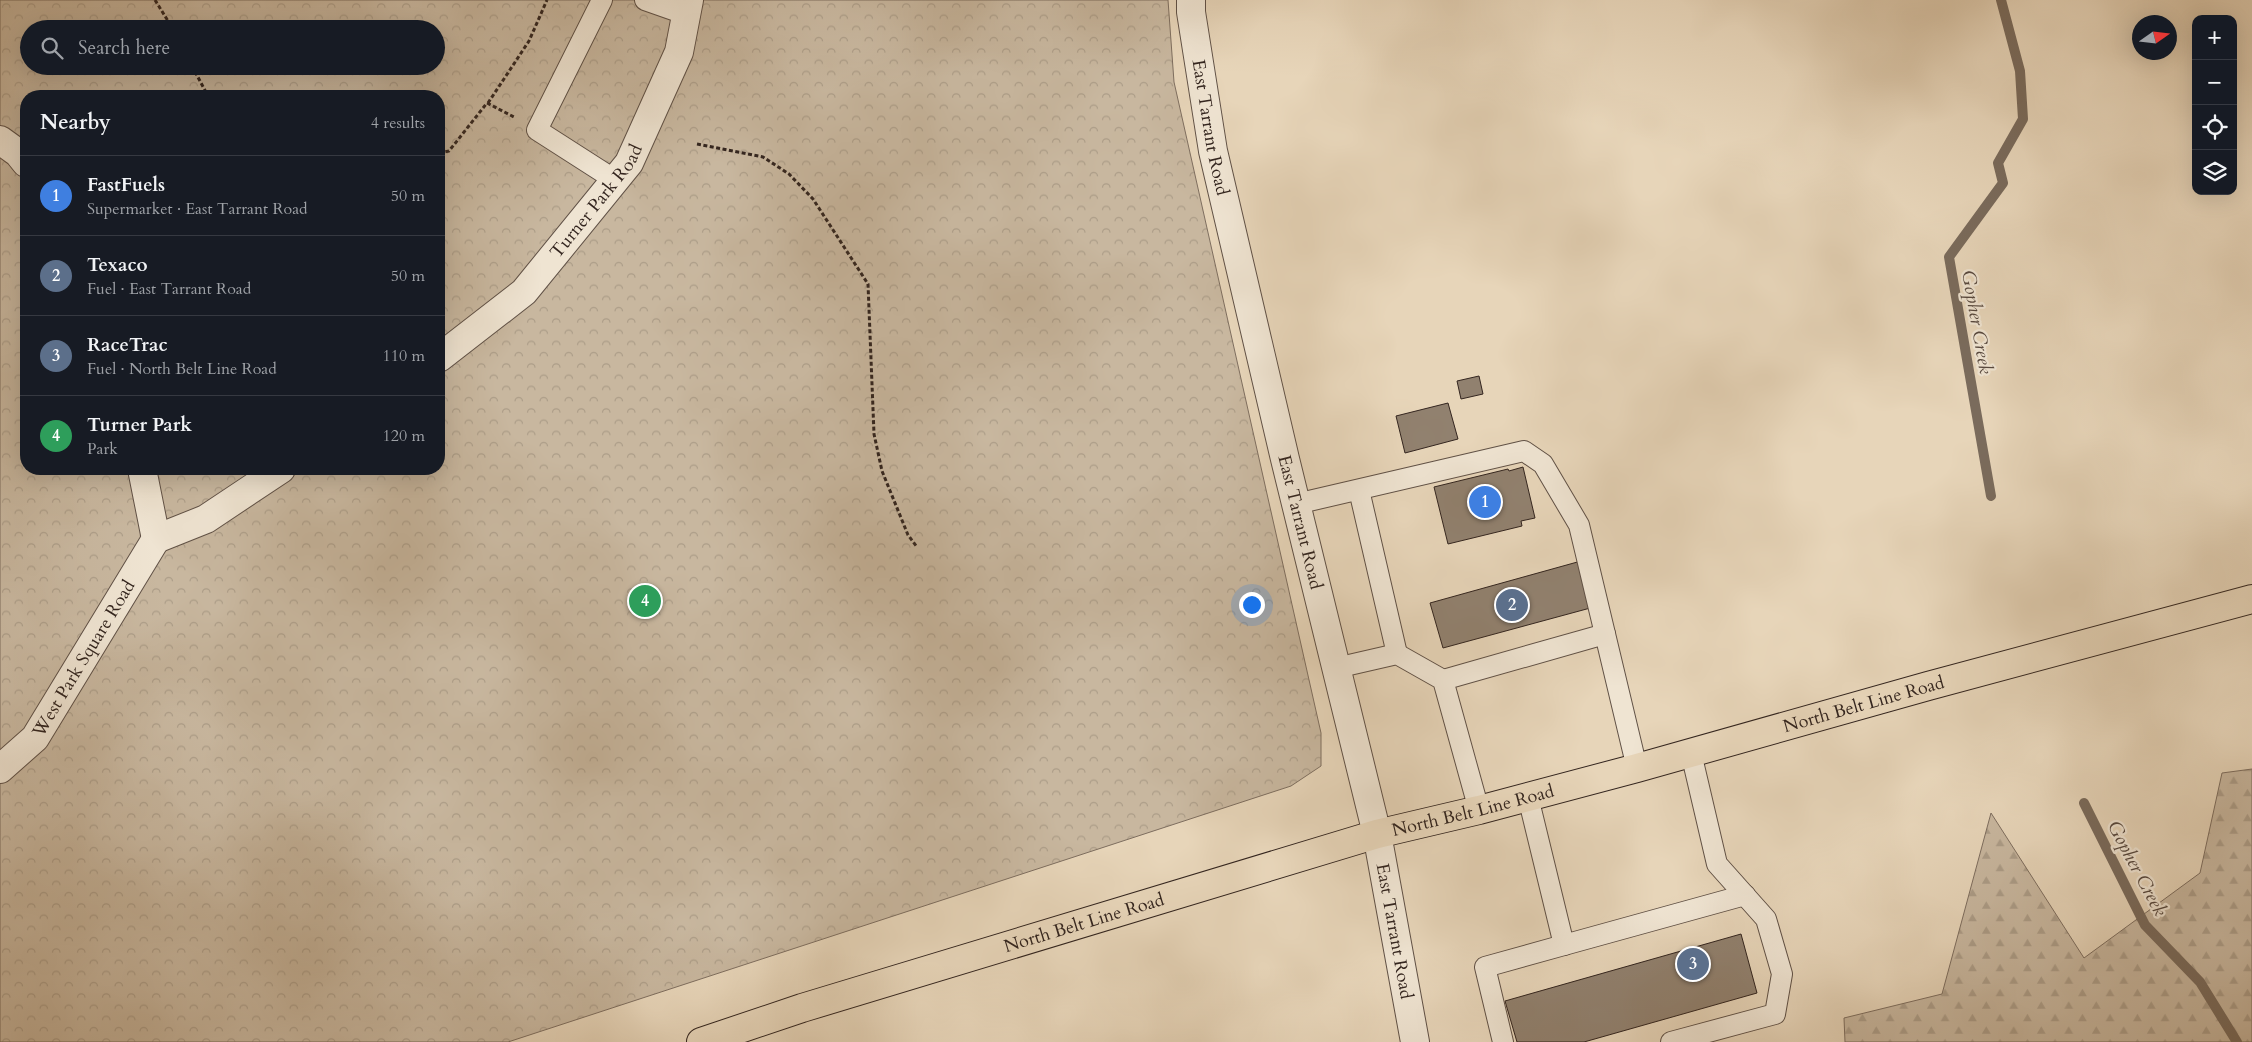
<!DOCTYPE html>
<meta charset="utf-8">
<style>
body{margin:0;font-family:Cardo,serif;background:#242831;color:#f1f3f6}
.controls{position:absolute;right:15px;top:15px;display:grid;overflow:hidden;border-radius:10px;box-shadow:0 5px 20px #0002}
.controls button{width:45px;height:45px;display:grid;place-items:center;padding:0;border:0;border-bottom:1px solid #363941;background:#171b24;color:#f1f3f6;font:25px sans-serif}
.compass{position:absolute;left:2132px;top:15px;width:45px;height:45px;border-radius:50%;background:#171b24;box-shadow:0 5px 20px #0002;rotate:76deg}
.you{position:absolute;left:1251px;top:604px;width:18px;height:18px;margin:-12px;border:4px solid #fff;border-radius:50%;background:#1a73e8;box-shadow:0 0 0 8px #1a73e833}
.badge{display:grid;place-items:center;width:32px;height:32px;border-radius:50%;background:#db2777;color:#fff;font-size:16px;font-weight:700}
.pin{position:absolute;translate:-50% -50%;border:2px solid #fff;box-shadow:0 1px 5px #0006}
.list{margin:0;padding:0;list-style:none}
h2{display:flex;justify-content:space-between;align-items:center;height:65px;margin:0;padding:0 20px;font-size:21px}
h2 small{font-size:16px;font-weight:400;color:#9ea1a6}
.list li{display:grid;grid-template-columns:32px 1fr auto;gap:15px;align-items:center;box-sizing:border-box;height:80px;padding:0 20px;border-top:1px solid #363941}
.list b{display:block;font-size:19px;white-space:nowrap}
.list p{margin:0;font-size:16px;white-space:nowrap;color:#9ea1a6}
.list em{font-size:16px;font-style:normal;color:#9ea1a6}
.icon{flex:none;width:28px;height:28px;fill:none;stroke:currentColor;stroke-width:2;stroke-linecap:round;stroke-linejoin:round}
.map{position:relative;flex:none;width:2252px;height:1042px;overflow:hidden}
.search{position:absolute;background:#171b24;box-shadow:0 5px 20px #0002;left:20px;top:20px;width:425px;height:55px;display:flex;align-items:center;gap:12px;box-sizing:border-box;padding:0 18px;border-radius:28px;color:#9ea1a6;font-size:19px}
.panel{position:absolute;background:#171b24;box-shadow:0 5px 20px #0002;left:20px;top:90px;width:425px;height:385px;border-radius:20px}
.map>svg:first-child{display:block}
</style>
<div class="map">
<svg width="2252" height="1042" viewBox="0 0 2252 1042">
<defs>
<pattern id="forest-firs" width="22" height="20" patternUnits="userSpaceOnUse" patternTransform="scale(1.25)"><rect width="22" height="20" fill="#c8b79f"/><path d="M5 1l3.5 6h-7zM16 11l3.5 6h-7z" fill="#ac9d88"/></pattern>
<pattern id="park-crowns" width="20" height="18" patternUnits="userSpaceOnUse" patternTransform="scale(1.25)"><rect width="20" height="18" fill="#c8b79f"/><path d="M2 6a3 3 0 1 1 6 0M12 15a3 3 0 1 1 6 0" fill="none" stroke="#ac9d88"/></pattern>
</defs>
<rect width="100%" height="100%" fill="#e7d5b9"/>
<filter id="stains"><feTurbulence type="fractalNoise" baseFrequency=".004" numOctaves="4"/><feColorMatrix values="0 0 0 0 .2 0 0 0 0 .09 0 0 0 0 .02 0 0 0 .5 -.17"/></filter>
<radialGradient id="worn" r=".72"><stop offset=".6" stop-color="#630" stop-opacity="0"/><stop offset="1" stop-color="#630" stop-opacity=".3"/></radialGradient>
<!-- forest -->
<polygon fill="url(#forest-firs)" stroke="#7e6e5f" points="2252,769 2252,1042 1845,1042 1844,1018 1942,994 1991,813 2084,958 2200,873 2222,773"/>
<!-- park -->
<path fill="url(#park-crowns)" stroke="#7e6e5f" fill-rule="evenodd" d="M0 0H1168L1174 82 1321 733V766L1291 786 508 1042H0ZM29 29H436V66H29ZM26 96H439V469H26Z"/>
<g fill="none" stroke-linecap="round" stroke-linejoin="round">
<!-- stream -->
<g stroke="#7a6b5c" stroke-width="10">
<polyline points="1991,496 1949,257 2003,183 1998,163 2023,119 2020,71 2001,0"/>
<polyline points="2084,803 2145,925 2200,982 2237,1042"/>
</g>
</g>
<!-- building -->
<g fill="#91816f" stroke="#33251f">
<polygon points="1479,376 1483,394 1461,399 1457,381"/>
<polygon points="1448,403 1458,439 1405,453 1396,416"/>
<polygon points="1523,467 1535,518 1521,521 1522,526 1448,544 1434,487 1508,469 1509,471"/>
<polygon points="1581,561 1594,607 1443,648 1430,603"/>
<polygon points="1741,934 1757,993 1584,1042 1517,1042 1505,1001"/>
</g>
<g fill="none" stroke-linecap="round" stroke-linejoin="round">
<!-- service casing -->
<g stroke="#605146" stroke-width="22">
<g id="service">
<polyline points="602,0 537,130 615,180"/>
<polyline points="645,0 685,14"/>
<polyline points="1359,490 1397,654"/>
<polyline points="1296,504 1524,451 1543,464 1579,525 1637,768"/>
<polyline points="1336,668 1397,654 1443,680 1479,810"/>
<polyline points="1443,680 1605,634"/>
<polyline points="1528,797 1564,945 1745,895"/>
<polyline points="1503,1042 1485,967 1564,945"/>
<polyline points="1671,1042 1775,1014 1782,974 1766,919 1717,864 1691,753"/>
</g>
</g>
<!-- minor casing -->
<g stroke="#605146" stroke-width="30">
<g id="minor">
<polyline points="0,140 18,153 26,163"/>
<path id="s1" d="M439 358 524 292 629 163 679 52 689 0"/>
<polyline points="142,469 156,539"/>
<polyline points="156,539 206,519 281,469"/>
<path id="s2" d="M0 769 35 738 156 539"/>
</g>
</g>
<!-- tertiary casing -->
<g stroke="#605146" stroke-width="30">
<g id="tertiary">
<path id="s3" d="M1191 0V12L1213 151 1285 459 1377 834 1415 1042"/>
</g>
</g>
<!-- primary casing -->
<g stroke="#33251f" stroke-width="30">
<g id="primary">
<path id="s4" d="M701 1042 802 1008 1377 834 1479 810 1637 768 1928 686 2252 599"/>
</g>
</g>
<!-- path -->
<g stroke="#33251f" stroke-width="3" stroke-dasharray="4 2.5" stroke-linecap="butt">
<polyline points="155,0 173,29"/>
<polyline points="192,66 208,96"/>
<polyline points="488,103 529,41 547,0"/>
<polyline points="697,144 763,157 789,174 813,199 868,284 874,434 882,471 908,535 917,547"/>
<polyline points="439,153 449,151 487,103 514,117"/>
</g>
<!-- service -->
<use href="#service" stroke="#efe4d2" stroke-width="20"/>
<!-- minor -->
<use href="#minor" stroke="#efe4d2" stroke-width="28"/>
<!-- tertiary -->
<use href="#tertiary" stroke="#efe4d2" stroke-width="28"/>
<!-- primary -->
<use href="#primary" stroke="#e7d5b9" stroke-width="28"/>
</g>
<g text-anchor="middle" stroke-width="4.5" stroke-linejoin="round" paint-order="stroke">
<!-- street labels -->
<g font-size="18" fill="#33251f" stroke="#efe4d2">
<text dy="6" stroke="none"><textPath href="#s3" startOffset="129">East Tarrant Road</textPath></text>
<text dy="6" stroke="none"><textPath href="#s1" startOffset="224">Turner Park Road</textPath></text>
<text dy="6" stroke="none"><textPath href="#s3" startOffset="534">East Tarrant Road</textPath></text>
<text dy="6" stroke="none"><textPath href="#s2" startOffset="140">West Park Square Road</textPath></text>
<text dy="6" stroke="none"><textPath href="#s4" startOffset="1211">North Belt Line Road</textPath></text>
<text dy="6" stroke="none"><textPath href="#s4" startOffset="806">North Belt Line Road</textPath></text>
<text dy="6" stroke="none"><textPath href="#s4" startOffset="401">North Belt Line Road</textPath></text>
<text dy="6" stroke="none"><textPath href="#s3" startOffset="954">East Tarrant Road</textPath></text>
</g>
<!-- water labels -->
<g font-size="19" font-style="italic" fill="#57483e" stroke="#efe4d2">
<text transform="translate(1978 322) rotate(80)" y="7">Gopher Creek</text>
<text transform="translate(2138 868) rotate(62)" y="7">Gopher Creek</text>
</g>
</g>
<rect width="100%" height="100%" filter="url(#stains)"/>
<rect width="100%" height="100%" fill="url(#worn)"/>
</svg>
<div class="controls">
<button>+</button>
<button>−</button>
<button><svg class="icon" aria-label="locate" viewBox="0 0 24 24"><circle cx="12" cy="12" r="6"/><path d="M12 2v4M12 18v4M2 12h4M18 12h4"/></svg></button>
<button><svg class="icon" aria-label="layers" viewBox="0 0 24 24"><path d="M12 4l9 5-9 5-9-5zM3 14l9 5 9-5"/></svg></button>
</div>
<svg class="compass" viewBox="-18 -18 36 36"><path d="M0-13l5 13h-10z" fill="#e53935"/><path d="M0 13l5-13h-10z" fill="#9ea1a6"/></svg>
<div class="you"></div>
<div class="pin badge" style="left:1485px;top:502px;background:#3f7fe0">1</div>
<div class="pin badge" style="left:1512px;top:605px;background:#5c6f8a">2</div>
<div class="pin badge" style="left:1693px;top:964px;background:#5c6f8a">3</div>
<div class="pin badge" style="left:645px;top:601px;background:#2e9e5b">4</div>
<div class="search"><svg class="icon" aria-label="search" viewBox="0 0 24 24"><circle cx="10" cy="10" r="6"/><path d="M15 15l6 6"/></svg>Search here</div>
<section class="panel">
<h2>Nearby<small>4 results</small></h2>
<ul class="list">
<li><span class="badge" style="background:#3f7fe0">1</span><div><b>FastFuels</b><p>Supermarket · East Tarrant Road</p></div><em>50 m</em></li>
<li><span class="badge" style="background:#5c6f8a">2</span><div><b>Texaco</b><p>Fuel · East Tarrant Road</p></div><em>50 m</em></li>
<li><span class="badge" style="background:#5c6f8a">3</span><div><b>RaceTrac</b><p>Fuel · North Belt Line Road</p></div><em>110 m</em></li>
<li><span class="badge" style="background:#2e9e5b">4</span><div><b>Turner Park</b><p>Park</p></div><em>120 m</em></li>
</ul>
</section>
</div>
